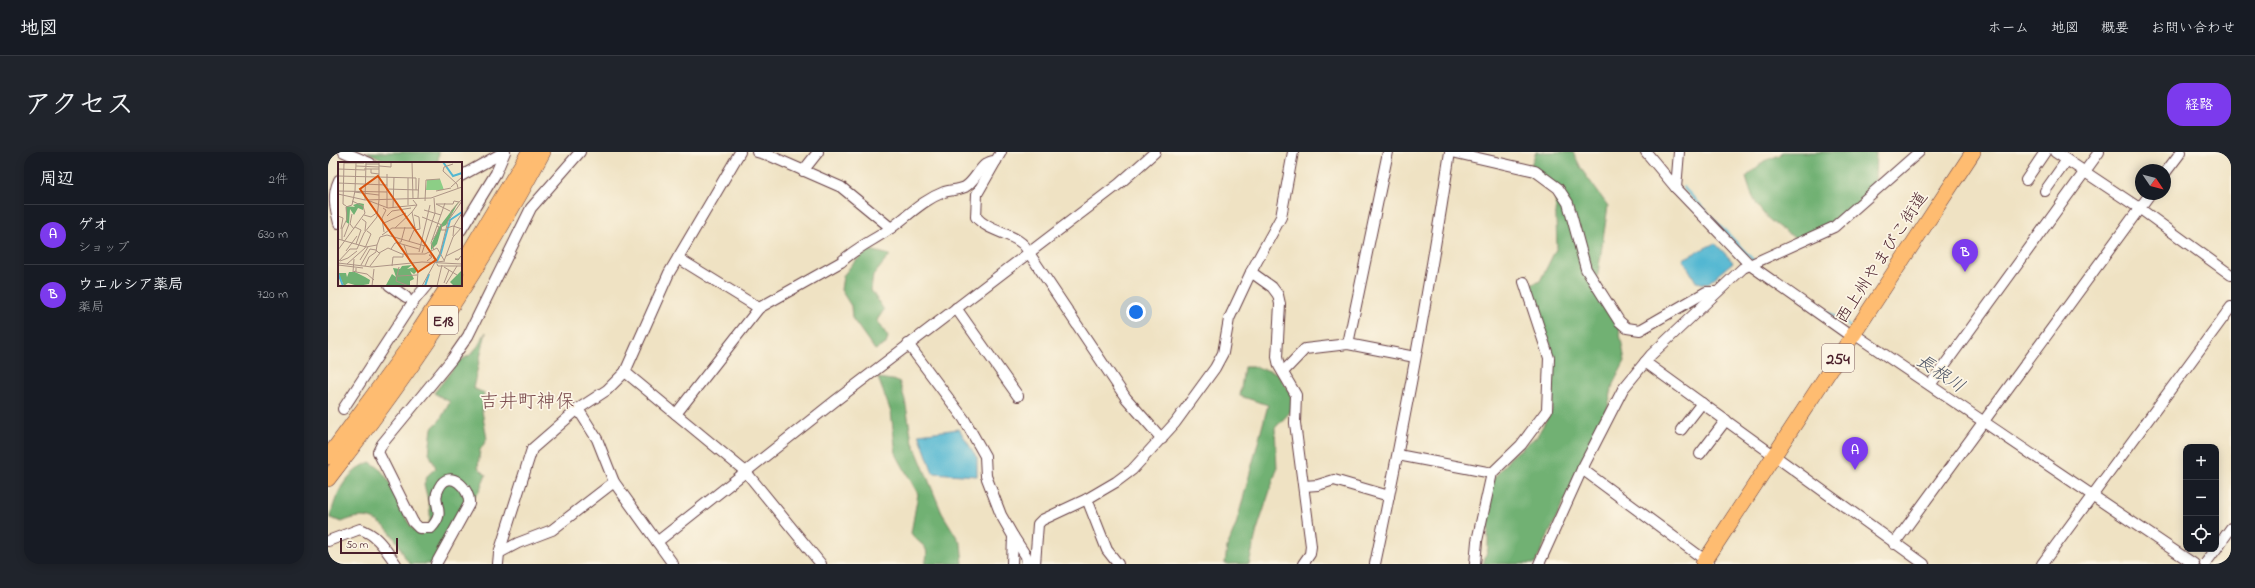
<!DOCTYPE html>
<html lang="ja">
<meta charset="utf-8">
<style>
body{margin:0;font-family:"Indie Flower","Klee One",sans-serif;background:#20242c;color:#f1f3f6}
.controls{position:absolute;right:12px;bottom:12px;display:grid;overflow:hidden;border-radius:8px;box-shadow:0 2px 10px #0003}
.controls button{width:36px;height:36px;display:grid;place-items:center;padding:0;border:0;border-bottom:1px solid #363941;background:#171b24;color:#f1f3f6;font:20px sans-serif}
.compass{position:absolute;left:1807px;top:12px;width:36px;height:36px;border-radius:50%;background:#171b24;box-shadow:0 2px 10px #0003;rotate:125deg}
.scale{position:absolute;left:12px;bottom:10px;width:58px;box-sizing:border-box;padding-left:4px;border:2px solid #4a1f2b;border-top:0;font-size:11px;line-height:14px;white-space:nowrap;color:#4a1f2b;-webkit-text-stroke:3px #fcf5e5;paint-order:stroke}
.you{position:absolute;left:808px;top:160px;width:14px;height:14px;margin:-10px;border:3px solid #fff;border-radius:50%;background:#1a73e8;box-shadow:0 0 0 6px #1a73e833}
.badge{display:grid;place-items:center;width:26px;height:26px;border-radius:50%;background:#7c3aed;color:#fff;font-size:13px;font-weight:700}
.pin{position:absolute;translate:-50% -33px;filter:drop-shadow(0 1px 2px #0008)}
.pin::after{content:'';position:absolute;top:21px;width:14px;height:12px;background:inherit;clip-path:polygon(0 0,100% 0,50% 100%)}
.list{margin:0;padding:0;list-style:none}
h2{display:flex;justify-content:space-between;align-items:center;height:52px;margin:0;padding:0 16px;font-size:17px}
h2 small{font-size:13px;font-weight:400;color:#9ea1a6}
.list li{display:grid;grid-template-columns:26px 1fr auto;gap:12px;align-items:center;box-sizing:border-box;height:60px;padding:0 16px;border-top:1px solid #363941}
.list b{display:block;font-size:15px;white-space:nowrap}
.list p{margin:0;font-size:13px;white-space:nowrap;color:#9ea1a6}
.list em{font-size:13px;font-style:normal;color:#9ea1a6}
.icon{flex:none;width:22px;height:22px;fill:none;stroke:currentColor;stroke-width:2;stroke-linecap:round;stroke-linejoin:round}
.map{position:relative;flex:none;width:1903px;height:412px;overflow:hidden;border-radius:16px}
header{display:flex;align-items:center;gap:24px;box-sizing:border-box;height:56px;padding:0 20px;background:#171b24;border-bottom:1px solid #363941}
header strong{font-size:19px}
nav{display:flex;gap:22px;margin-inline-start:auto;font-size:14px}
.intro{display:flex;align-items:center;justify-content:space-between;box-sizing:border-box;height:96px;padding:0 24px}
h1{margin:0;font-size:28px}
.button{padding:10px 18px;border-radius:16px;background:#7c3aed;color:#fff;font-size:14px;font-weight:700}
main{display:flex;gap:24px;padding:0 24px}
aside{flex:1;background:#171b24;border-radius:16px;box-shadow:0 2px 10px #0003}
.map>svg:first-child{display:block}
</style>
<header>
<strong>地図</strong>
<nav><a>ホーム</a><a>地図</a><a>概要</a><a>お問い合わせ</a></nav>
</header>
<div class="intro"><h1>アクセス</h1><a class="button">経路</a></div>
<main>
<aside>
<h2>周辺<small>2件</small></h2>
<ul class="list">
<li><span class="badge">A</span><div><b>ゲオ</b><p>ショップ</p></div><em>630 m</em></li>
<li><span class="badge">B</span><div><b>ウエルシア薬局</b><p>薬局</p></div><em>720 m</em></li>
</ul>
</aside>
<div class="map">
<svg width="1903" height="412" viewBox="0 0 1903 412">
<rect width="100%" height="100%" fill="#fcf5e5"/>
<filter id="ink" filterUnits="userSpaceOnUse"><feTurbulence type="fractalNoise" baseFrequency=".025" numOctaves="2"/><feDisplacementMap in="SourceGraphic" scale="8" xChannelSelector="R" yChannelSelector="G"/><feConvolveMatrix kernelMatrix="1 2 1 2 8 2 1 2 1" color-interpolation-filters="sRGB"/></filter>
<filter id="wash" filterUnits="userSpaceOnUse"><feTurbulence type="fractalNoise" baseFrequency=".012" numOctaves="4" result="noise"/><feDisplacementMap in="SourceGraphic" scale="16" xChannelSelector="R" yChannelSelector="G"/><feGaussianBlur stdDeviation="0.9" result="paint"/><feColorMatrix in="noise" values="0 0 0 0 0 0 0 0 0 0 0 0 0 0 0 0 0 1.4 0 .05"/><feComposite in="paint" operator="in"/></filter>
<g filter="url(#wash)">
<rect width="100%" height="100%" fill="#efe2c3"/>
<!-- forest -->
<g fill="#71b173" stroke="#5e684f">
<polygon points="39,0 111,0 110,11 63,11"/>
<polygon points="1208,0 1245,0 1254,18 1280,54 1269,128 1289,165 1297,209 1285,232 1280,255 1207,412 1155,412 1160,396 1160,342 1166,326 1183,305 1209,284 1224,258 1226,209 1222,191 1207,164 1202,133 1212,129 1229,95 1227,40 1218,30 1199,23"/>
<path d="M1454 0H1548L1547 29 1536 48 1510 70 1467 86C1439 68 1427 59 1418 25L1436 9 1452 3Z"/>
<polygon points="542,98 562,103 545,124 543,138 556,158 549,168 560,185 558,192 547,198 524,166 523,154 513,138 515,124 526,110"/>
<path d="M158 180 145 236 156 241 154 259 159 287 152 298 150 315 158 323 151 340 138 352 105 412H82C76 406 75 400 71 393 56 369 41 358 14 370L2 366C8 341 17 321 42 310 70 324 71 373 93 383 109 369 100 350 96 332L100 323 108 316 101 301 104 276 112 268 122 250 106 241 131 209 142 203 150 194Z"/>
<polygon points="916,215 928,215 949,221 963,241 965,257 947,276 949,317 929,378 921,412 897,412 899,395 908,373 940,253 912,244"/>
<path d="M550 226 571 229 577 248 584 288 614 361 633 392 635 412H597C603 391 592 395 583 381L590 342 568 302 563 260Z"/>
</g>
<!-- water -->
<g fill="#53b7d2" stroke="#4e6b7e">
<polygon points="1387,91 1405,110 1379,132 1368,130 1355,107"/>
<polygon points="631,277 649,306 649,324 605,321 591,282"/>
</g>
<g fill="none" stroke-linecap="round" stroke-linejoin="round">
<!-- stream -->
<g stroke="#53b7d2" stroke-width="2.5">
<polyline points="1355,35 1425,108"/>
<polyline points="1468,139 1524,176"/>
</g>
</g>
</g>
<g filter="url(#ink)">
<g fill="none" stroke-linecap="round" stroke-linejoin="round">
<!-- minor casing -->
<g stroke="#633c42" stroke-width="12">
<g id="minor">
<polyline points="16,0 42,11"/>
<polyline points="429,0 440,3 513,35 563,76"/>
<path d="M673 0 649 42 648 65C662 82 693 81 701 101L798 246 834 287"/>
<polyline points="1124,0 1207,19 1230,36 1240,51 1258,117 1291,169 1299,176 1312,178 1378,140 1387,140"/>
<polyline points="1318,0 1348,36 1422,113 1524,185"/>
<polyline points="1727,0 1811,56 1903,123"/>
<polyline points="475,19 490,0"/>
<polyline points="1837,21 1853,0"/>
<polyline points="133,24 176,0"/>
<path d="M11 28C4 43 7 55 11 71"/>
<polyline points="1698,28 1717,0"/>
<polyline points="1348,36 1351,0"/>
<polyline points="1717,39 1739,8"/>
<polyline points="133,78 168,21 177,0"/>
<polyline points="350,106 431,156"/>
<polyline points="923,120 944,135 950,143 952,152 949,205 951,214 968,243 967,271 983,394 982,402 975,412"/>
<polyline points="61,133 78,145"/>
<polyline points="628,156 690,244"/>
<polyline points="1526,182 1866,412"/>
<polyline points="580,192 636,267 657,304 658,324 673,363 685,384 684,412"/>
<polyline points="1020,192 1060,0"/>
<polyline points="1317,210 1596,412"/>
<polyline points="297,220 418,320 493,412"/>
<polyline points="955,220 977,197 1020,192 1087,205"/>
<polyline points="1602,233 1771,0"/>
<polyline points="15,257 85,150 99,133"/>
<polyline points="250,257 269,287 286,330 345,412"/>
<path d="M348 262 431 156 513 110C530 94 545 89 563 76 581 63 595 48 616 40 623 38 630 38 637 35 649 28 653 8 668 9"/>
<polyline points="1353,278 1374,251"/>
<polyline points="1372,302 1398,268"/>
<polyline points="1070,303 1164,321"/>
<polyline points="1254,317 1381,411"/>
<polyline points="976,334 990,333 1006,328 1061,344"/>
<polyline points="759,347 779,398 790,412"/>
<polyline points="685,384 698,404 699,412"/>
<path d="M0 389 32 377C50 383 57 397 68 412"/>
<polyline points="329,390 507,249 791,32 827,0"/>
<polyline points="1566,392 1822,42"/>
<polyline points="1888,397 1903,376"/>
<polyline points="171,401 190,391 224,378 286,330"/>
<path d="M108 412 141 352C143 337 121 315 111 336 102 353 120 358 103 376H91L85 370 50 300 54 292 124 207 140 184 203 56 252 0"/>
<polyline points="170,412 171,401 204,297 250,257 279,238 297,220 341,121 412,0"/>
<polyline points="707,412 710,372 714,368 759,347 788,330 804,318 847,271 887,216 895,201 901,167 923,120 953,65 965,0"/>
<path d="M1047 412C1076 275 1101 138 1122 0"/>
<polyline points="1147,412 1149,389 1164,321 1193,293 1219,258 1221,206 1196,130"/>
<polyline points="1211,412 1254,317 1295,237 1323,203 1415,116 1506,75 1591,0"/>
<polyline points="1714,412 1903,155"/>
<polyline points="1877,412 1888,397"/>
</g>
</g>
<!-- highway casing -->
<g stroke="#633c42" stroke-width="16">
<g id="highway">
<polyline points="133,114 201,0"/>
<polyline points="0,305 77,200 121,133"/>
<path d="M0 327C80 224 154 115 215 0"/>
<polyline points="1375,412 1645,0"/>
</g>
</g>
<!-- minor -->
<use href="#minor" stroke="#fff" stroke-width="10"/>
<!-- highway -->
<use href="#highway" stroke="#febc71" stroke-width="15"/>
</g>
</g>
<g text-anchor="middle" stroke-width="3.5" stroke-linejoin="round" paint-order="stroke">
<!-- shield labels -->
<g fill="#fcf5e5" stroke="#7f5f63" stroke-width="1">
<rect x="100" y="154" width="30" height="28" rx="3"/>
<rect x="1494" y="192" width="32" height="28" rx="3"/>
</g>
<g font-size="16" font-weight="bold" fill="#4a1f2b">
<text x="115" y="174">E18</text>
<text x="1510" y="212">254</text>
</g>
<!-- street labels -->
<g font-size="17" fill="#4a1f2b" stroke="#fcf5e5">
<text transform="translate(1553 105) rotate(-57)" y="6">西上州やまびこ街道</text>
</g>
<!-- water labels -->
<g font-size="18" font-style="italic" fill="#4d5465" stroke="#fcf5e5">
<text transform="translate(1613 221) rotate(34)" y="6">長根川</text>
</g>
<!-- quarter labels -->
<g font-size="19" fill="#79494c" stroke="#fcf5e5">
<text x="199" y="255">吉井町神保</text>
</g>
</g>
<!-- overview -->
<g transform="translate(10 10)">
<rect width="124" height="124" fill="#efe2c3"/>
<path d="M102 17 106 28H88L89 18Z" fill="#8cce86"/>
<path d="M121 39 108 63 104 65 99 82 93 88V83L101 65ZM21 41 26 42 25 48 20 46 16 53 12 47 11 62 8 60V44L17 45 15 43ZM74 103 69 107 78 105 79 109 76 112 72 109 76 117 72 119V124L48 123 54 112 58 115 55 106 62 107 64 104ZM124 108V124H116L112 120ZM11 110H17L27 115 32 118 31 122 20 124 10 121 6 124 0 111H8L9 115Z" fill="#71b173"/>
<path fill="none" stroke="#53b7d2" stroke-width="2" d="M105 0 115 14 124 11M98 101 103 91 112 58 124 50M0 111 5 124M87 124 91 112"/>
<path fill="none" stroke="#ad9486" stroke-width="1" d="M6 0 5 42 8 44M74 0 75 37M6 1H26M41 1V37M28 2H41M115 2 106 5 105 9 119 22 120 26M18 4 41 5M41 4 53 5V1M0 7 27 8M26 7H41M33 7V11L41 12M0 14 78 16V28M0 21 49 23M113 25 124 15M49 27 81 28M0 29 49 30M17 29 18 1M98 29 113 26M16 30 41 33M0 32 27 38 93 36 124 25M80 36 81 16M27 38 28 0M29 38 50 46 79 43M75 38 79 43 74 50 77 66M87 39 88 18 102 17M70 43V16M55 45 56 15M45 46 48 48 44 56 46 70M49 46V12M86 48 103 53M112 49 98 42H115L116 39 121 40M14 52 12 62 16 67M26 53 33 55 40 50M0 54 5 56 3 67M49 54 54 49 73 46M113 54V49L124 37M84 55 104 63 103 68H109M24 57 28 60 27 69M46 61 68 51M17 65 23 68 18 82M57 66 74 50M109 66 115 64 124 67M44 73 54 66H78M115 74 116 64 124 51M6 75 11 62M0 77 28 85 39 83 42 75 49 73 87 84M4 78V67L9 57 8 45 14 43 17 29M94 78 98 73 101 65 99 64M71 79 76 68 82 67 81 55 76 53M60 81 81 87M66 83 72 100M32 87 38 88 41 91 50 86 64 92H87L99 86 106 98M53 87 57 81 63 80 67 65M0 88 27 51 25 44 14 39M96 88 93 81 107 41M8 89 19 74M81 90 92 43M84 91 97 51 96 36M108 94 124 86M16 97 15 110 18 109M121 97H117L120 98 121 97 122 95 124 93M22 98 30 85M2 99 10 96 19 89M89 99 94 95 91 93H95L96 97 99 100 107 99M106 99 115 75 124 65M0 100 12 87H19L26 71 39 55 41 38M0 101 34 105 84 100 124 102M9 102 27 86 33 72 29 69M99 102 100 104H124M0 103 25 106M23 103 32 87M75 103 80 109 79 124M27 104 31 95 38 90 39 83M32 104 42 91M54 104 55 95H65V92M61 105 58 119 71 124M106 105 119 113M18 106V110L29 112 36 118M60 114 79 113M106 121 111 108M108 122 119 104M34 124 36 107M84 124 102 91 110 59 124 39M99 124 104 103"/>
<path fill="#d8530f" fill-opacity="0.15" stroke="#d8530f" stroke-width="2" d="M40 14 98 98 80 110 22 27Z"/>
<rect width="124" height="124" fill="none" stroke="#4a1f2b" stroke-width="2"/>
</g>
</svg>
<div class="controls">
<button>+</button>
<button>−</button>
<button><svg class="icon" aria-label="locate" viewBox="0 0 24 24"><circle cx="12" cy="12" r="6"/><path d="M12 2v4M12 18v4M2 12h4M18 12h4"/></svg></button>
</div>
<svg class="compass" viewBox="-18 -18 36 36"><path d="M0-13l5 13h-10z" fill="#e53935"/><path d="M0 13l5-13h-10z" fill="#9ea1a6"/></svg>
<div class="scale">50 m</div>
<div class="you"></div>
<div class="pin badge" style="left:1527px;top:318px">A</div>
<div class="pin badge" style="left:1637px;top:120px">B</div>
</div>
</main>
